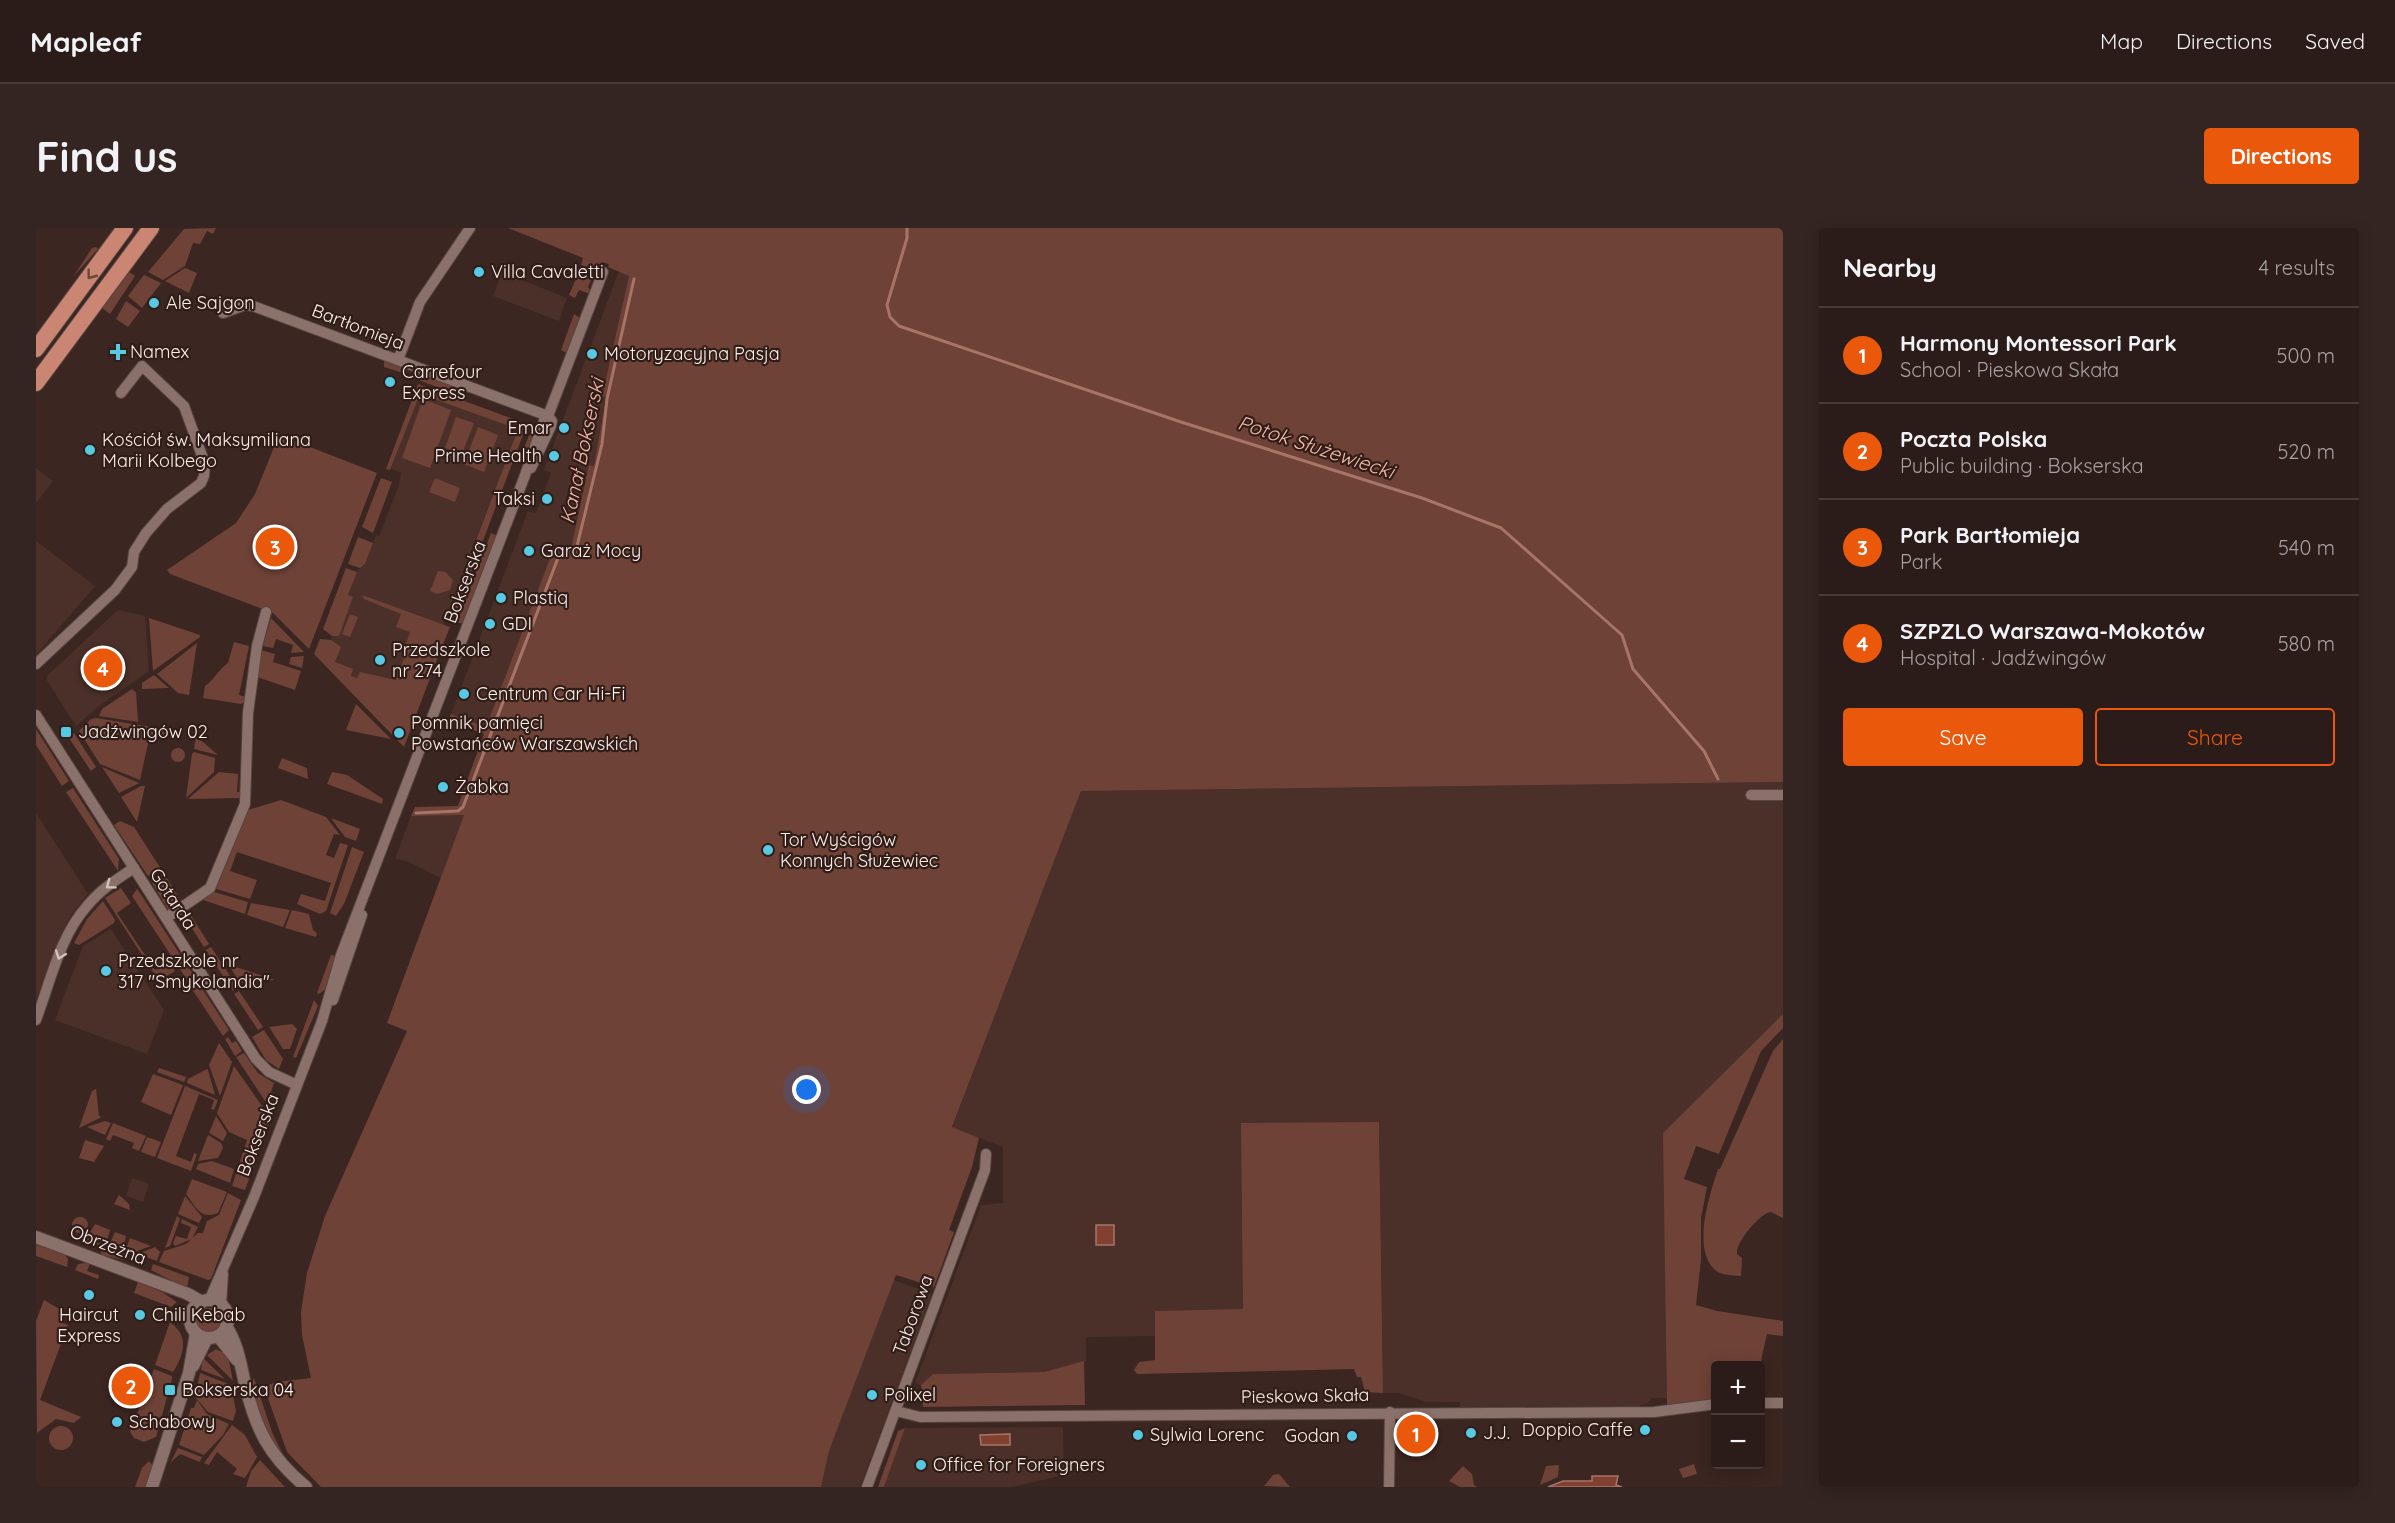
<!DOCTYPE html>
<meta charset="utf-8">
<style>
body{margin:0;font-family:Quicksand,sans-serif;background:#342522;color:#f1f3f6}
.controls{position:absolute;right:18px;bottom:18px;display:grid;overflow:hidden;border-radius:6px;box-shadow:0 3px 15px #0003}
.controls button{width:54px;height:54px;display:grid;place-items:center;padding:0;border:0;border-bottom:2px solid #483a38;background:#2c1c19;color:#f1f3f6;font:30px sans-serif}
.you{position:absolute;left:771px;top:862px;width:21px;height:21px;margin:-15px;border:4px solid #fff;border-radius:50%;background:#1a73e8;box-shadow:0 0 0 9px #1a73e833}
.badge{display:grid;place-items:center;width:39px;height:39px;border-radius:50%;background:#ea580c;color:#fff;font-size:20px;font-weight:700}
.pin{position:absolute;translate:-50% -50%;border:3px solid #fff;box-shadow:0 2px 6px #0006}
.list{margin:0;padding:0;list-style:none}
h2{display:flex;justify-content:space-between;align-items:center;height:78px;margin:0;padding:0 24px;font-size:26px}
h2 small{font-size:20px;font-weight:400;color:#a6a1a2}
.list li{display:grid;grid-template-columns:39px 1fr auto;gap:18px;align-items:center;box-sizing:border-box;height:96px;padding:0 24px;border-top:2px solid #483a38}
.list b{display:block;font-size:22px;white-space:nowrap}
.list p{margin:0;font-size:20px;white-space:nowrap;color:#a6a1a2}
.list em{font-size:20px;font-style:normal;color:#a6a1a2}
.actions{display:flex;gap:12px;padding:18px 24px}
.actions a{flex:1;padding:14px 0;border:2px solid #ea580c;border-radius:6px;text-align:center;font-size:21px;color:#ea580c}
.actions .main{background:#ea580c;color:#fff}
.map{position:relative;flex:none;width:1747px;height:1259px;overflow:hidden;border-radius:6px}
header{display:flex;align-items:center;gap:36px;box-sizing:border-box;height:84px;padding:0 30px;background:#2c1c19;border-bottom:2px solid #483a38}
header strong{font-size:28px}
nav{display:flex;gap:33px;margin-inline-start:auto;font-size:21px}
.intro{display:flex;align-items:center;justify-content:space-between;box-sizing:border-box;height:144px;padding:0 36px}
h1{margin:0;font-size:42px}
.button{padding:15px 27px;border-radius:6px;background:#ea580c;color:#fff;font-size:21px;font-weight:700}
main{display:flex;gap:36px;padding:0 36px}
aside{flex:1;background:#2c1c19;border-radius:6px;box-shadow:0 3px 15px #0003}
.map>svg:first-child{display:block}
</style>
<header>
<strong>Mapleaf</strong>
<nav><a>Map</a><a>Directions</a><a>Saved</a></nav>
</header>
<div class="intro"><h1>Find us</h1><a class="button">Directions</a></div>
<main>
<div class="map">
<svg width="1747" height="1259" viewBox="0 0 1747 1259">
<rect width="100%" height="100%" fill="#3b2621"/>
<!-- built -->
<g fill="#4b3029">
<polygon points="583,43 593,48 566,167 570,169 558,238 554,237 536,316 519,328 516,326 452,494 447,498 415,486 492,283 500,285 515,245 508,242"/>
<polygon points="466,44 531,70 523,93 457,68"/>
<polygon points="383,165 482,201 369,497 289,428 321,343 329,336 340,307 343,308 363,257 365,245 355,241"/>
<polygon points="0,240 17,253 0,275"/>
<polygon points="0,313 59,358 0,427"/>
<polygon points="82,382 109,388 113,443 63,478 40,498 10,451 12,447"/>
<polygon points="1747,554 1747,786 1628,905 1631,1170 1616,1170 1612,1175 1603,1178 1424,1179 1424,1174 1390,1174 1363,1165 1347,1165 1343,894 1208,1082 1120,1083 1119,1108 1050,1109 1050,1133 1008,1144 897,1146 885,1157 879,1155 945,977 967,975 967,919 916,900 1045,563"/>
<polygon points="0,585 52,666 35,687 24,709 0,772"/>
<polygon points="428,587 405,650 371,633 359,631 375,588"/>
<polygon points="75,701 128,782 111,826 19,792 47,718"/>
<polygon points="96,950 113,956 107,974 90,968"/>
<polygon points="858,1052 896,1066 824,1259 785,1259 793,1223"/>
<polygon points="1027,1199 1028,1247 977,1259 848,1259 869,1200"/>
</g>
<!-- green -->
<g fill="#6f4237">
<polygon points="180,0 177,6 171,3 164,16 157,15 149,38 127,52 112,44 148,1"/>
<polygon points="472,0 1747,0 1747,554 1045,563 916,899 943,910 936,939 913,1002 918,1004 898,1059 860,1047 793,1223 785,1259 285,1259 251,1224 228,1159 240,1154 275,1150 266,1107 265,1084 271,1045 289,988 371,803 351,795 428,587 375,588 379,579 422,578 448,506 412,493 415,486 447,498 452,494 516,325 520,327 536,316 553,237 558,238 570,169 566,168 593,48 572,39 573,36 566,34 562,44 545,37 547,30"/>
<polygon points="60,19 62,21 37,49 56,20"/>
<polygon points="149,40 161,45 153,65 129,53"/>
<polygon points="93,44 99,48 74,86 66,80"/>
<polygon points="542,46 556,50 552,59 555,64 554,66 543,62 539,70 533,67"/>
<polygon points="108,47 125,55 106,80 92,68"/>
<polygon points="90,73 104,83 92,99 80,91"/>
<polygon points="538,86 544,90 531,125 525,122"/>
<polygon points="348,133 371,141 370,146 348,139"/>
<polygon points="377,144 422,160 420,166 377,150"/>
<polygon points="382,156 488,195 490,199 417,392 411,389 482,201 384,166 354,242 350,241"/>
<polygon points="387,171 415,182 394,240 366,230"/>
<polygon points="420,189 438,195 426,226 409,220"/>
<polygon points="442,199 462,207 448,244 428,236"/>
<polygon points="495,203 500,205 490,232 484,229"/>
<polygon points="243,207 341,245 273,421 237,385 134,346 131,342 200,295 219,266"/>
<polygon points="345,250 356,254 337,305 326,299"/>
<polygon points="399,250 424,260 419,274 393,264"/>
<polygon points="455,305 462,308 427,395 421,395"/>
<polygon points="322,309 337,315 329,336 324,340 312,336"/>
<polygon points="310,340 321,344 312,367 317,369 303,408 296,408 287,401"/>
<polygon points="402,343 409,344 417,352 414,362 401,366 394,363"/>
<polygon points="326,367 414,399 404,424 391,420 390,424 402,429 368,519 278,426 284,411 295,412 305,419 299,434 317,441 315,448 321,450 324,444 360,452 373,417 370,416 374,404 360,399 365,386 328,371"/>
<polygon points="314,386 322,389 314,409 306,406"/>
<polygon points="113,390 164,407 164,409 117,443"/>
<polygon points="235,390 268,424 255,425 257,417 240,411 237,420 227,418"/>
<path d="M198 414 213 418 203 467 210 469 209 474 205 476 167 470 169 458C178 452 183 441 192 435Z"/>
<polygon points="161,415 153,467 142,465 121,446"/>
<polygon points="225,422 239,426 237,434 265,443 259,462 221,449"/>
<polygon points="268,428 266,440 253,436 255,429"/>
<polygon points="118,447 119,448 133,460 106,461 106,455"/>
<polygon points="96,461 100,464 102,494 63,488 66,481"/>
<polygon points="320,476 355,511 310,502"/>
<polygon points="60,490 134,502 135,503 134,507 113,511 104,552 64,536 43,503 55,491"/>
<polygon points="0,501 33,553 26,558 0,517"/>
<polygon points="38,505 60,539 55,543 33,510"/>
<polygon points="160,508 182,527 158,521"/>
<circle cx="142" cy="527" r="7"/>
<polygon points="158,524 179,530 178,544 150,570 156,526"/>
<polygon points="246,530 271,540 272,551 242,540"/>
<polygon points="66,539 103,555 83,565"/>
<polygon points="183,544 202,546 201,564 206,564 205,570 152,571"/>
<polygon points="296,544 311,547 347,571 346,576 291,556"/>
<polygon points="105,558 109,558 101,594 85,569"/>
<polygon points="37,560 83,631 82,643 30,564"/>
<polygon points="245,572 290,589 304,607 298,606 290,627 298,630 304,615 312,617 290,683 284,686 261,676 265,666 289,673 295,655 201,624 194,643 221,652 214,671 180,661 212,582"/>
<polygon points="295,590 324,601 320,613 309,609"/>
<polygon points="84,593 98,599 125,641 112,648 78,597"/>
<polygon points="316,619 328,624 308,676 300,688 294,685"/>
<polygon points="128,645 146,675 133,683 115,653"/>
<polygon points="85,660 95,675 81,685 119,742 133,734 139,743 123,753 69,670"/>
<polygon points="101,661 102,662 162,754 155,758 96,668"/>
<polygon points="175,663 212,674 209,686 164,671"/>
<polygon points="67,673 79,692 78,695 43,717 38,715 51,691"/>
<polygon points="215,675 254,682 247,699 211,687"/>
<polygon points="256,682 273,686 277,702 281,705 280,709 249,700"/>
<polygon points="153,684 173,716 168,719 148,688"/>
<polygon points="175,719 202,760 197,763 170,722"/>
<polygon points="295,727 301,728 291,760 283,766 281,765"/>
<polygon points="194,739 200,739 239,752 204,755"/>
<polygon points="163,756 193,802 187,808 156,761"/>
<polygon points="203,763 227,799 222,802 198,766"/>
<polygon points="278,772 282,778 260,830 257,829"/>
<polygon points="1747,786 1747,800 1725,823 1683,926 1660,918 1648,951 1671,959 1665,990 1665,1032 1660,1077 1681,1083 1747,1093 1747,1108 1731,1106 1724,1137 1680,1138 1679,1172 1631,1177 1627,905"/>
<polygon points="256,796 261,801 254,821 247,821 233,799"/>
<polygon points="228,802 247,831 243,841 230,832 216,809"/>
<polygon points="192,809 196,815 200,813 206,823 199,828 189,811"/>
<path d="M1747 811V990L1735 984C1724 985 1699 1015 1701 1026L1706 1030 1705 1048C1696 1047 1685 1048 1678 1041 1656 1019 1674 966 1682 941H1684L1737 823Z"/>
<polygon points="183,815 196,834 184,868 173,837"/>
<polygon points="208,825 222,845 238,855 232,873 229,873 200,829"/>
<polygon points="198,838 235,891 209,962 196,958 211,912 193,904 181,885"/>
<polygon points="123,840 150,849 148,854 121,844"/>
<polygon points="171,841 172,842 179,867 151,855 152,851"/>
<polygon points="117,846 147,857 135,887 105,874"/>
<polygon points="149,858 182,872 178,882 175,881 178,872 163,866 140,928 155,934 158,925 161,926 155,943 121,930"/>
<polygon points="60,861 63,888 66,889 43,900 56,863"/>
<polygon points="180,888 191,905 187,913 173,905"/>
<polygon points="69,893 75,895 69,907 51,899"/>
<polygon points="1343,894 1347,1165 1329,1164 1325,1149 1321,1149 1318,1141 1101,1146 1098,1142 1103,1134 1119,1132 1119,1083 1207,1081 1205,895"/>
<polygon points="77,895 110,908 103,923 96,920 98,915 77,907 74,913 70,911"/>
<polygon points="172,907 185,915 187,920 182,930 162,933"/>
<polygon points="111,909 125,914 119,929 105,924"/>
<polygon points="49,912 68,918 58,934 43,930"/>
<polygon points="176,933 198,941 194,955 160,941 162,936"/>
<path d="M156 951 191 964 182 985C164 992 160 979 150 966Z"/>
<polygon points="192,965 205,972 175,1051 172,1052 123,1034 128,1023 150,1016 162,1005 167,1005 171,993 183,987"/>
<polygon points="83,967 93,976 94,982 78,976"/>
<polygon points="149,968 166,989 163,995 142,986"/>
<polygon points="141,988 144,991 134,1018 129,1020"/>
<circle cx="44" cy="997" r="8"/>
<polygon points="146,991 162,999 156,1011 139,1018 137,1015 140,1008 151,1011 155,999 145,995"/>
<polygon points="59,996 74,1002 71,1013 53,1006"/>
<polygon points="79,1004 90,1008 87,1020 74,1015"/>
<polygon points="94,1010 115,1018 98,1024 90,1021"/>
<polygon points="52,1011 90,1026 88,1032 66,1027 62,1017 49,1013"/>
<polygon points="0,1016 29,1027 32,1031 31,1039 0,1028"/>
<polygon points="119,1019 124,1024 121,1033 102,1026"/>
<polygon points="50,1035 54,1036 51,1043 63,1047 62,1051 39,1042 42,1036"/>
<polygon points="117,1036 153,1049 151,1061 115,1042"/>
<polygon points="102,1054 126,1064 141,1074 135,1079 98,1065"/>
<polygon points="8,1072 27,1083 24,1094 32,1097 4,1172 45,1189 38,1195 20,1191 1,1205 0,1093"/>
<circle cx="173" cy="1092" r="12"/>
<path d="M134 1094C153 1108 149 1125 137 1144L119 1137Z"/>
<polygon points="180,1121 192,1127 197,1153 171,1127"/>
<polygon points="167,1130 189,1151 165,1142"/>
<polygon points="1048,1133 1049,1177 887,1179 885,1157 897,1146 1008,1144"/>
<polygon points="118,1141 136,1148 136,1151 120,1209 108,1214 98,1210 94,1204"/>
<polygon points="164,1145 195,1157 200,1183 197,1193 172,1184 159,1169"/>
<path d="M218 1150 236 1204 249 1231C237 1216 209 1168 218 1150Z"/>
<polygon points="161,1172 171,1186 193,1196 187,1207 168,1227 143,1217 155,1180 158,1180"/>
<polygon points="196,1197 209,1207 221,1229 209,1250 197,1246 201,1241 181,1224 173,1237 168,1235"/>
<circle cx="25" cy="1210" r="12"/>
<polygon points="869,1200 848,1259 842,1259 862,1203"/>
<polygon points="142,1220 166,1229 164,1234 144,1226 134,1235"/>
<polygon points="224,1232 249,1259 210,1259 215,1243"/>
<polygon points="113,1233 117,1238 110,1259 99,1259 106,1240"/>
<polygon points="1658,1236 1661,1246 1647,1250 1643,1241"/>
<polygon points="1523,1237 1522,1249 1504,1257 1510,1238"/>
<polygon points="1427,1238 1436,1246 1438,1257 1441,1259 1424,1259 1413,1253"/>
<polygon points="1243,1246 1254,1259 1228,1258 1237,1247"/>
</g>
<!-- water -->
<g fill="#824030" stroke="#a77468" stroke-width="1.5">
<rect x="1060" y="997" width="18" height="20"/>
<polygon points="974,1206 974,1217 945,1217 944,1207"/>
<polygon points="1556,1248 1582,1248 1580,1257 1586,1259 1512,1259 1527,1253 1556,1253"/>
</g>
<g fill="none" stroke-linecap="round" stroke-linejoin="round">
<!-- stream -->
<g stroke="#a77468" stroke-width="3">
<polyline points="871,0 871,10 851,77 854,89 863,98 1145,194 1386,270 1465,300 1586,407 1597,441 1668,523 1682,551"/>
<polyline points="380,585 422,583 427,579 522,330 541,318 566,216 571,171 598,51"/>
</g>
<!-- minor casing -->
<g stroke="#564540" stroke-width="12">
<g id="minor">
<polyline points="187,85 209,77 217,78 512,188"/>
<polyline points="362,132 384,74 434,0"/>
<polyline points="495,240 515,198 516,193 512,188 567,44"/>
<polyline points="0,436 79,362 96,339 98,324 110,305 131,281 165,255 168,248 169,236 148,178 106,138 85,165"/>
<polyline points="0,487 220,831 233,844 261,857"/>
<polyline points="1715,567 1747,567"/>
<polyline points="130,690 174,660 209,576 212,485 221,418 230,384"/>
<polyline points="297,772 326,687"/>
<path d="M0 792C14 755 24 708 51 678 64 662 81 651 98 640"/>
<polyline points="173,1073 218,969 286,793 305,727 488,250 510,187"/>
<polyline points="185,1077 187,1046"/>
<polyline points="1724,1175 1747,1175"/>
<polyline points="860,1183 884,1189 1618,1184 1680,1176"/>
<polyline points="831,1259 949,942 950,926"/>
<polyline points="1353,1259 1354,1184"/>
</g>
</g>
<!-- tertiary casing -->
<g stroke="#564540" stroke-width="14">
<g id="tertiary">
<polyline points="0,1009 152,1066 166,1074"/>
<circle cx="173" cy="1091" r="19"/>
<path d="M190 1098C202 1117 204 1134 209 1156 220 1202 233 1228 270 1259"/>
<polyline points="182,1108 201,1132"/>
<polyline points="157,1138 171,1110"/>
<polyline points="116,1259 153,1145 160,1105"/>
</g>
</g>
<!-- primary casing -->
<g stroke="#564540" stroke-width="18">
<g id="primary">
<polyline points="0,121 89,0"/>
<polyline points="0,155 115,0"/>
</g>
</g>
<!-- minor -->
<use href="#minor" stroke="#8a716b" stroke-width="10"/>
<!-- tertiary -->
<use href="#tertiary" stroke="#8a716b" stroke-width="12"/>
<!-- primary -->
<use href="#primary" stroke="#cb8573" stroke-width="16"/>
</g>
<!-- one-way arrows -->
<defs><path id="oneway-chevron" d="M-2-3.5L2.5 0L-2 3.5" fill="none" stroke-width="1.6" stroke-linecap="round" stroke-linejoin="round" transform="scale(1.5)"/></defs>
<use stroke="#6e473c" href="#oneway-chevron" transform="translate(55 47) rotate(127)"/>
<g stroke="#d5c2be">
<use href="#oneway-chevron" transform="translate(74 657) rotate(143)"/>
<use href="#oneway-chevron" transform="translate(24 727) rotate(110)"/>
</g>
<!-- markers -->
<g fill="#57c9e3" stroke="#301d17" stroke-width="2">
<circle cx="443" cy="44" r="6"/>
<circle cx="118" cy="75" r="6"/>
<path d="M79 115h6v6h6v6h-6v6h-6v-6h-6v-6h6z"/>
<circle cx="556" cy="126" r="6"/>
<circle cx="354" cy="154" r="6"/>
<circle cx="528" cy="200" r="6"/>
<circle cx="54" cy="222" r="6"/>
<circle cx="518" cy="228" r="6"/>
<circle cx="511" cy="271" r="6"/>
<circle cx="493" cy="323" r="6"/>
<circle cx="465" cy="370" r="6"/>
<circle cx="454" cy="396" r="6"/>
<circle cx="344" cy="432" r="6"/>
<circle cx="428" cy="466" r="6"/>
<rect x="24" y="498" width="12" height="12" rx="3"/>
<circle cx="363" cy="505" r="6"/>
<circle cx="407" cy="559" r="6"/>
<circle cx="732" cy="622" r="6"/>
<circle cx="70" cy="743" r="6"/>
<circle cx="53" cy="1067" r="6"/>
<circle cx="104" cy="1087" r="6"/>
<rect x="128" y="1156" width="12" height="12" rx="3"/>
<circle cx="836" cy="1167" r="6"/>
<circle cx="81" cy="1194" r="6"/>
<circle cx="1609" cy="1202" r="6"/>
<circle cx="1435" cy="1205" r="6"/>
<circle cx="1102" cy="1207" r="6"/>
<circle cx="1316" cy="1208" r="6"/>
<circle cx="885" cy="1237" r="6"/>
</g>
<g text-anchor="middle" stroke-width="4.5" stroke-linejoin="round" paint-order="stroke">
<!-- poi labels -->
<g font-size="18" fill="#fdeeea" stroke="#301d17" text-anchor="start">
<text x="455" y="50">Villa Cavaletti</text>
<text x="130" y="81">Ale Sajgon</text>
<text x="94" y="130">Namex</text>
<text x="568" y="132">Motoryzacyjna Pasja</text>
<text x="366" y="150">Carrefour<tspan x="366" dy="21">Express</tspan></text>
<text x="516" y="206" text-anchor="end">Emar</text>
<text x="66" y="218">Kościół św. Maksymiliana<tspan x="66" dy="21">Marii Kolbego</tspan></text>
<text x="506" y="234" text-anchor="end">Prime Health</text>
<text x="499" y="277" text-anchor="end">Taksi</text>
<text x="505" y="329">Garaż Mocy</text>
<text x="477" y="376">Plastiq</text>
<text x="466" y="402">GDI</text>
<text x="356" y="428">Przedszkole<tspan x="356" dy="21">nr 274</tspan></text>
<text x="440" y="472">Centrum Car Hi-Fi</text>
<text x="375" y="501">Pomnik pamięci<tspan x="375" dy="21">Powstańców Warszawskich</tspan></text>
<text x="42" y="510">Jadźwingów 02</text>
<text x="419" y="565">Żabka</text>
<text x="744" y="618">Tor Wyścigów<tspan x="744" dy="21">Konnych Służewiec</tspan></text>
<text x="82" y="739">Przedszkole nr<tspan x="82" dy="21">317 "Smykolandia"</tspan></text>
<text x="53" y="1093" text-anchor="middle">Haircut<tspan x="53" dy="21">Express</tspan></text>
<text x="116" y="1093">Chili Kebab</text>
<text x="146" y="1168">Bokserska 04</text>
<text x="848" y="1173">Polixel</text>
<text x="93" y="1200">Schabowy</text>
<text x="1597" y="1208" text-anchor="end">Doppio Caffe</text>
<text x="1447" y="1211">J.J.</text>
<text x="1114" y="1213">Sylwia Lorenc</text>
<text x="1304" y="1214" text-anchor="end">Godan</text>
<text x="897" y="1243">Office for Foreigners</text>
</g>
<!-- street labels -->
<g font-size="18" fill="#fdeeea" stroke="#301d17">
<text transform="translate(322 99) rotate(21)" y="6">Bartłomieja</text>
<text transform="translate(429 354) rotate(-69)" y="6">Bokserska</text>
<text transform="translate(137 671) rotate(57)" y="6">Gotarda</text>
<text transform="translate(222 907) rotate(-69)" y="6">Bokserska</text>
<text transform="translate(72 1017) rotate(21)" y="6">Obrzeżna</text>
<text transform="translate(877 1087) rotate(-70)" y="6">Taborowa</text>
<text transform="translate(1269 1168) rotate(-1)" y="6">Pieskowa Skała</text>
</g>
<!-- water labels -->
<g font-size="20" font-style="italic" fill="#f6b9a9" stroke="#301d17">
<text transform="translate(1280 219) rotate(18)" y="7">Potok Służewiecki</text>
<text transform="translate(546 223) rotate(-78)" y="7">Kanał Bokserski</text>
</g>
</g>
</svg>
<div class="controls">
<button>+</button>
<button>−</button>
</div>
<div class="you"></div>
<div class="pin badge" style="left:1380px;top:1206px">1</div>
<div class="pin badge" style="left:95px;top:1158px">2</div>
<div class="pin badge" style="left:239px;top:319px">3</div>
<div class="pin badge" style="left:67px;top:440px">4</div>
</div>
<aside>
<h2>Nearby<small>4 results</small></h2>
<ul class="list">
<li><span class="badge">1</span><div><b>Harmony Montessori Park</b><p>School · Pieskowa Skała</p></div><em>500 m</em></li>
<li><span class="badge">2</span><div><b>Poczta Polska</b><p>Public building · Bokserska</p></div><em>520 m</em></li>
<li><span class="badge">3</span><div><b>Park Bartłomieja</b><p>Park</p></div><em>540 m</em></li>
<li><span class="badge">4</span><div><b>SZPZLO Warszawa-Mokotów</b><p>Hospital · Jadźwingów</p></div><em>580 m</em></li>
</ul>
<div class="actions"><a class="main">Save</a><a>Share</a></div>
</aside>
</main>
